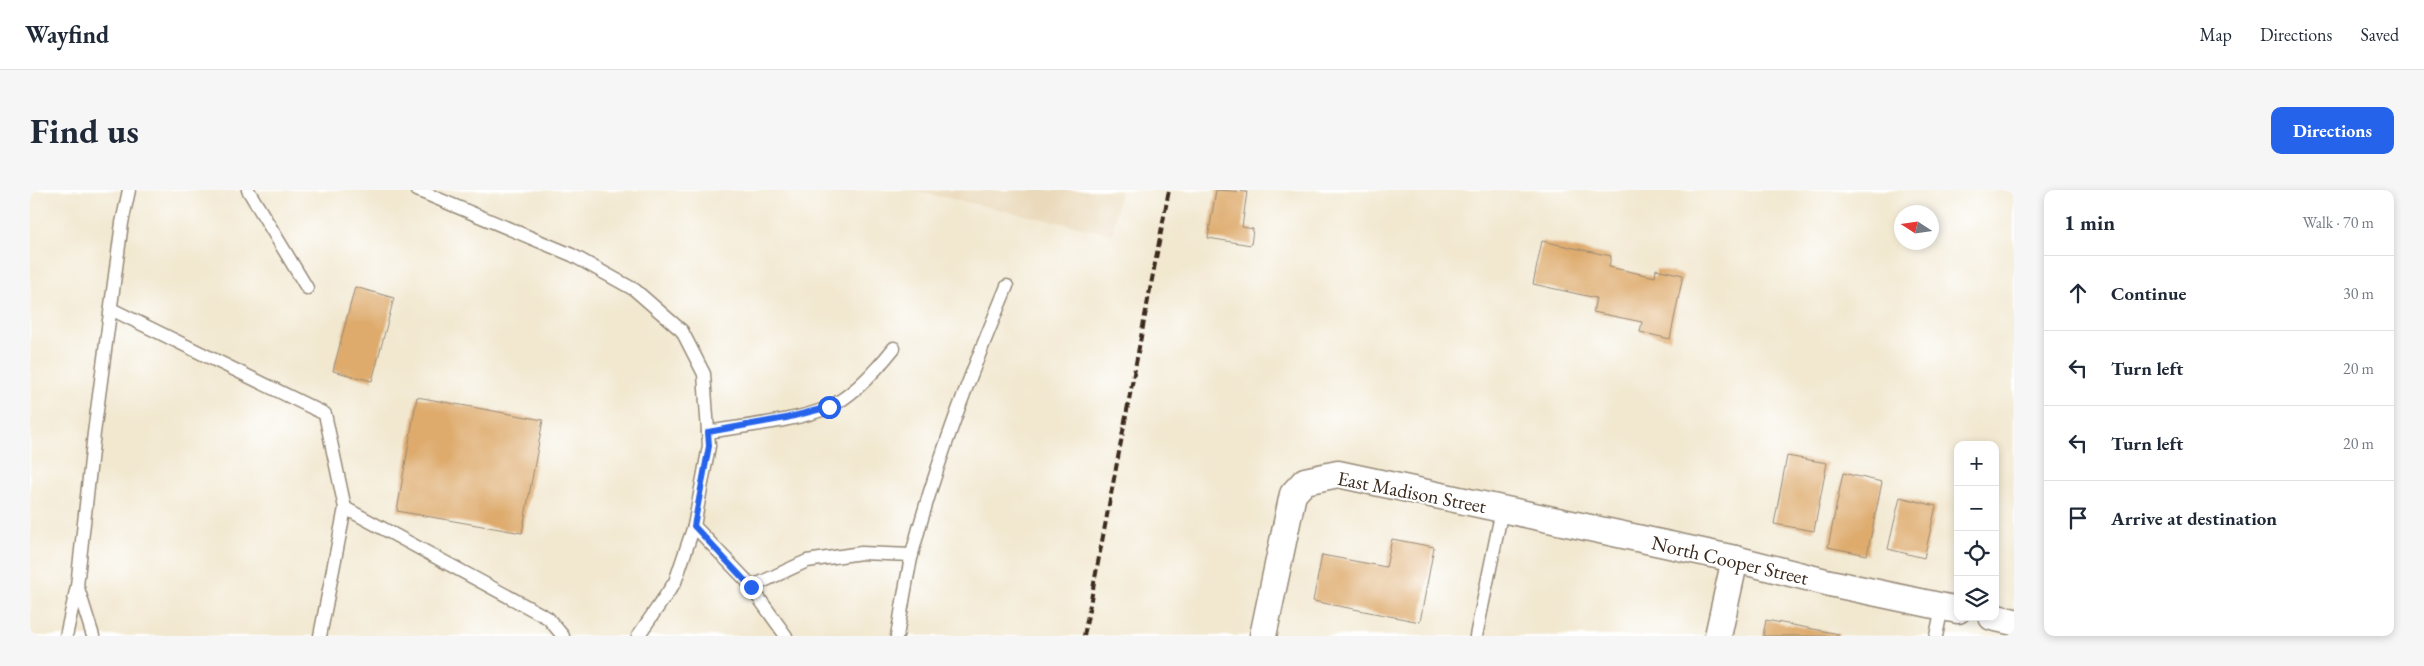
<!DOCTYPE html>
<meta charset="utf-8">
<style>
body{margin:0;font-family:"EB Garamond",serif;background:#f6f6f7;color:#1f2937}
.controls{position:absolute;right:15px;bottom:15px;display:grid;overflow:hidden;border-radius:10px;box-shadow:0 2px 8px #0003}
.controls button{width:45px;height:45px;display:grid;place-items:center;padding:0;border:0;border-bottom:1px solid #e0e1e3;background:#fff;color:#1f2937;font:25px sans-serif}
.compass{position:absolute;left:1864px;top:15px;width:45px;height:45px;border-radius:50%;background:#fff;box-shadow:0 2px 8px #0003;rotate:282deg}
.stop{position:absolute;width:15px;height:15px;margin:-11px;border:4px solid #2563eb;border-radius:50%;background:#fff}
.stop.end{background:#2563eb;border-color:#fff;box-shadow:0 1px 5px #0008}
.list{margin:0;padding:0;list-style:none}
h2{display:flex;justify-content:space-between;align-items:center;height:65px;margin:0;padding:0 20px;font-size:21px}
h2 small{font-size:16px;font-weight:400;color:#747a83}
.list li{display:grid;grid-template-columns:32px 1fr auto;gap:15px;align-items:center;box-sizing:border-box;height:75px;padding:0 20px;border-top:1px solid #e0e1e3}
.list b{display:block;font-size:19px;white-space:nowrap}
.list em{font-size:16px;font-style:normal;color:#747a83}
.icon{flex:none;width:28px;height:28px;fill:none;stroke:currentColor;stroke-width:2;stroke-linecap:round;stroke-linejoin:round}
.map{position:relative;flex:none;width:1984px;height:446px;overflow:hidden;border-radius:10px}
header{display:flex;align-items:center;gap:30px;box-sizing:border-box;height:70px;padding:0 25px;background:#fff;border-bottom:1px solid #e0e1e3}
header strong{font-size:24px}
nav{display:flex;gap:28px;margin-inline-start:auto;font-size:18px}
.intro{display:flex;align-items:center;justify-content:space-between;box-sizing:border-box;height:120px;padding:0 30px}
h1{margin:0;font-size:35px}
.button{padding:12px 22px;border-radius:10px;background:#2563eb;color:#fff;font-size:18px;font-weight:700}
main{display:flex;gap:30px;padding:0 30px}
aside{flex:1;background:#fff;border-radius:10px;box-shadow:0 2px 8px #0003}
.map>svg:first-child{display:block}
</style>
<header>
<strong>Wayfind</strong>
<nav><a>Map</a><a>Directions</a><a>Saved</a></nav>
</header>
<div class="intro"><h1>Find us</h1><a class="button">Directions</a></div>
<main>
<div class="map">
<svg width="1984" height="446" viewBox="0 0 1984 446">
<rect width="100%" height="100%" fill="#fff"/>
<filter id="ink" filterUnits="userSpaceOnUse"><feTurbulence type="fractalNoise" baseFrequency=".02" numOctaves="2"/><feDisplacementMap in="SourceGraphic" scale="10" xChannelSelector="R" yChannelSelector="G"/><feConvolveMatrix kernelMatrix="1 2 1 2 8 2 1 2 1" color-interpolation-filters="sRGB"/></filter>
<filter id="wash" filterUnits="userSpaceOnUse"><feTurbulence type="fractalNoise" baseFrequency=".0096" numOctaves="4" result="noise"/><feDisplacementMap in="SourceGraphic" scale="20" xChannelSelector="R" yChannelSelector="G"/><feGaussianBlur stdDeviation="1.12" result="paint"/><feColorMatrix in="noise" values="0 0 0 0 0 0 0 0 0 0 0 0 0 0 0 0 0 1.4 0 .05"/><feComposite in="paint" operator="in"/></filter>
<g filter="url(#wash)">
<rect width="100%" height="100%" fill="#f2e8d0"/>
<!-- built -->
<polygon fill="#ead9ba" points="880,0 1090,0 1082,44"/>
<g id="blocks">
<!-- building -->
<g fill="#deab6d">
<polygon points="1186,0 1217,2 1212,37 1223,39 1221,55 1178,48"/>
<polygon points="1512,51 1581,66 1579,77 1625,87 1626,79 1653,85 1640,149 1610,142 1612,132 1563,122 1566,108 1503,94"/>
<polygon points="325,97 364,108 342,191 303,181"/>
<polygon points="387,207 513,230 492,343 367,321"/>
<polygon points="1757,266 1797,273 1784,341 1744,334"/>
<polygon points="1813,283 1852,292 1837,365 1798,357"/>
<polygon points="1870,307 1906,316 1894,368 1858,359"/>
<polygon points="1362,349 1404,357 1390,432 1283,411 1292,365 1356,377"/>
<polygon points="1736,430 1809,444 1808,446 1733,446"/>
</g>
</g>
</g>
<g filter="url(#ink)">
<use href="#blocks" fill-opacity="0" stroke="#968977" stroke-width="1"/>
<g fill="none" stroke-linecap="round" stroke-linejoin="round">
<!-- service casing -->
<g stroke="#968977" stroke-width="15">
<g id="service">
<polyline points="218,0 277,98"/>
<polyline points="387,0 542,65 605,100 652,141 674,184 679,256 664,336 645,392 608,446"/>
<polyline points="81,119 295,224 315,318 290,446"/>
<path d="M678 242C713 236 768 231 799 217 823 206 848 178 864 158"/>
<polyline points="315,318 518,428 533,446"/>
<polyline points="664,336 716,390 756,446"/>
<polyline points="721,397 777,371 831,363 882,365"/>
<polyline points="48,398 63,446"/>
<polyline points="36,446 47,396 64,243 92,33 99,0"/>
<path d="M867 446C872 419 876 391 882 364 906 272 941 183 977 96"/>
<polyline points="1446,446 1472,320"/>
<polyline points="1906,446 1912,417"/>
</g>
</g>
<!-- minor casing -->
<g stroke="#968977" stroke-width="29">
<g id="minor">
<polyline points="1962,427 1984,432"/>
<polyline points="1233,446 1263,304 1275,291 1308,284 1705,369 1800,393 1928,420"/>
<polyline points="1688,446 1705,369"/>
</g>
</g>
<!-- service -->
<use href="#service" stroke="#fff" stroke-width="12"/>
<!-- minor -->
<use href="#minor" stroke="#fff" stroke-width="26"/>
<!-- rail -->
<polyline stroke="#3b2a1e" stroke-width="4" stroke-dasharray="8 4" stroke-linecap="butt" points="1054,446 1139,0"/>
</g>
</g>
<g fill="none" stroke-linecap="round" stroke-linejoin="round" filter="url(#ink)">
<!-- route -->
<polyline stroke="#2563eb" stroke-width="6" points="721,397 664,336 679,256 678,242 756,228 799,217"/>
</g>
<g text-anchor="middle" stroke-width="4.5" stroke-linejoin="round" paint-order="stroke">
<!-- street labels -->
<g font-size="20" fill="#3b2a1e" stroke="#fff">
<text transform="translate(1382 302) rotate(11)" y="7">East Madison Street</text>
<text transform="translate(1700 370) rotate(13)" y="7">North Cooper Street</text>
</g>
</g>
</svg>
<div class="controls">
<button>+</button>
<button>−</button>
<button><svg class="icon" aria-label="locate" viewBox="0 0 24 24"><circle cx="12" cy="12" r="6"/><path d="M12 2v4M12 18v4M2 12h4M18 12h4"/></svg></button>
<button><svg class="icon" aria-label="layers" viewBox="0 0 24 24"><path d="M12 4l9 5-9 5-9-5zM3 14l9 5 9-5"/></svg></button>
</div>
<svg class="compass" viewBox="-18 -18 36 36"><path d="M0-13l5 13h-10z" fill="#e53935"/><path d="M0 13l5-13h-10z" fill="#747a83"/></svg>
<div class="stop" style="left:799px;top:217px"></div>
<div class="stop end" style="left:721px;top:397px"></div>
</div>
<aside>
<h2>1 min<small>Walk · 70 m</small></h2>
<ul class="list">
<li><svg class="icon" aria-label="ahead" viewBox="0 0 24 24"><path d="M12 20V5M6 11l6-6 6 6"/></svg><div><b>Continue</b></div><em>30 m</em></li>
<li><svg class="icon" aria-label="left" viewBox="0 0 24 24"><path d="M17 20v-9H6M10 6l-5 5 5 5"/></svg><div><b>Turn left</b></div><em>20 m</em></li>
<li><svg class="icon" aria-label="left" viewBox="0 0 24 24"><path d="M17 20v-9H6M10 6l-5 5 5 5"/></svg><div><b>Turn left</b></div><em>20 m</em></li>
<li><svg class="icon" aria-label="arrive" viewBox="0 0 24 24"><path d="M6 21V4h12l-3 4 3 4H6"/></svg><div><b>Arrive at destination</b></div></li>
</ul>
</aside>
</main>
